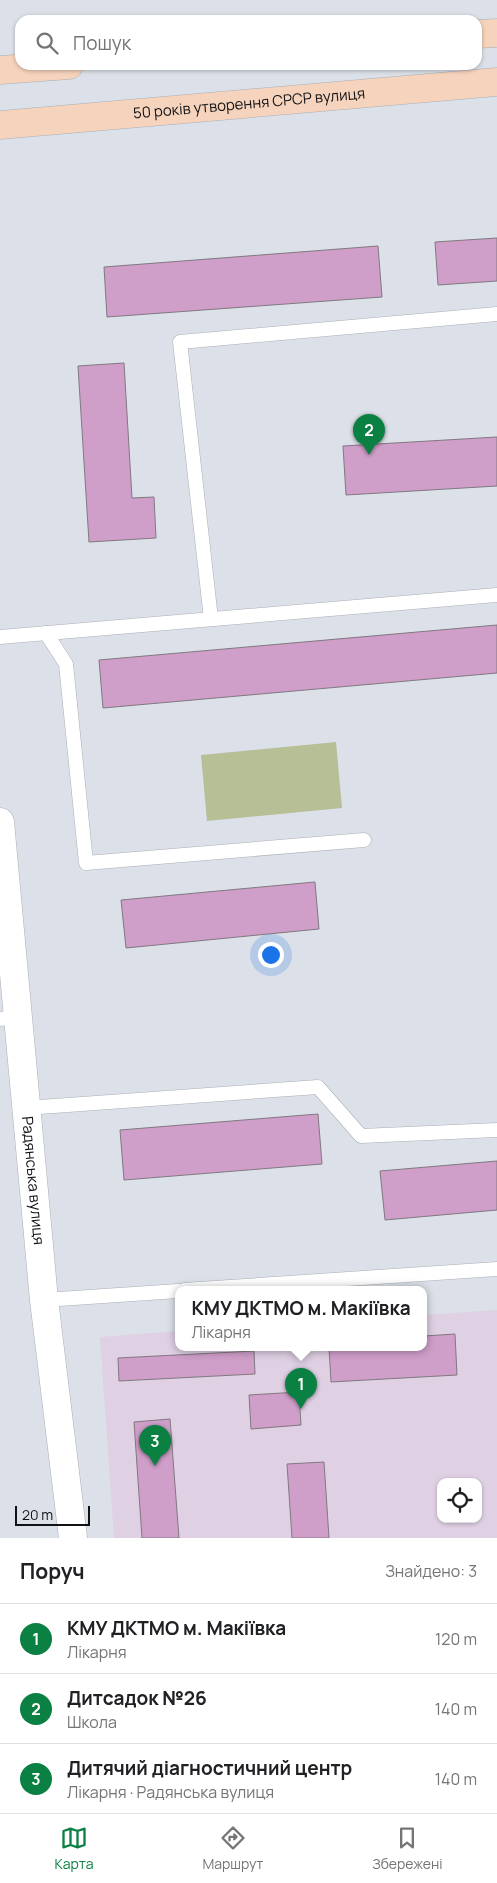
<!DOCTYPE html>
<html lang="uk">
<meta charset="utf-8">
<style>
body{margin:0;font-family:Manrope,sans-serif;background:#f2f2f2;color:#202124}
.controls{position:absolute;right:15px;bottom:15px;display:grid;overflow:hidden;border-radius:10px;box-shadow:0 1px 4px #0004}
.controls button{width:45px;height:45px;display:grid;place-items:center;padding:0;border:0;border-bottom:1px solid #e0e0e0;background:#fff;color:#202124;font:25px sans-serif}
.scale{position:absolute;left:15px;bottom:12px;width:75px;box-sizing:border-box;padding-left:5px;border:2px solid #111215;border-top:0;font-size:14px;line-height:18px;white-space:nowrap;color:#111215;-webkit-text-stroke:4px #dce0e8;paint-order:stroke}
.you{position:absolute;left:270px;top:954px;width:18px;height:18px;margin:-12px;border:4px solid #fff;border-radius:50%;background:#1a73e8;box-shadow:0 0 0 8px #1a73e833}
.badge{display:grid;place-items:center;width:32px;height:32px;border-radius:50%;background:#0b8043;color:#fff;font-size:16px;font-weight:700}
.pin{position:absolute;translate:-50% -41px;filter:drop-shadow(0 1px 2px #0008)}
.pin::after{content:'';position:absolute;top:26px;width:18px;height:15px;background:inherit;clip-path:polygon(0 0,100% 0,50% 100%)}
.popup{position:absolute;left:175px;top:1286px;width:252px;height:65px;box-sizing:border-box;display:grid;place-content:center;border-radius:10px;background:#fff;filter:drop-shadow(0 1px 4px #0005);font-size:16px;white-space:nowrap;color:#757577}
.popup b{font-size:19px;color:#202124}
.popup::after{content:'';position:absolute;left:50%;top:100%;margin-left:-10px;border:10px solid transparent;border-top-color:#fff}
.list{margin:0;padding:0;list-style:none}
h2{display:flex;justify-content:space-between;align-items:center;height:65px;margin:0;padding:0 20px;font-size:21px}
h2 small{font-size:16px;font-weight:400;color:#757577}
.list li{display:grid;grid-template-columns:32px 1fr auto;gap:15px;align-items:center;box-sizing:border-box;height:70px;padding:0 20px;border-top:1px solid #e0e0e0}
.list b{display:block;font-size:19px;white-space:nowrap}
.list p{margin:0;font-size:16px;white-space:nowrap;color:#757577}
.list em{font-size:16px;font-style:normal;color:#757577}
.icon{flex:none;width:28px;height:28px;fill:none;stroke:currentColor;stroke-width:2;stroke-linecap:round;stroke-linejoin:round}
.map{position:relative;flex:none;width:497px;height:1538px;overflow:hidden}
.search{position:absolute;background:#fff;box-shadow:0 1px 4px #0004;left:15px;right:15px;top:15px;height:55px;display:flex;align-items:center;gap:12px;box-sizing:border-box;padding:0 18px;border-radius:15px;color:#757577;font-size:19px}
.sheet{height:275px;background:#fff}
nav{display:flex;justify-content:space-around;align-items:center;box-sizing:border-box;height:70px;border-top:1px solid #e0e0e0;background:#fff;font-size:14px;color:#757577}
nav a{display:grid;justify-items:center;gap:2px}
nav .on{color:#0b8043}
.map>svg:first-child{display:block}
</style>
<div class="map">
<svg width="497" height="1538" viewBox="0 0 497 1538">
<rect width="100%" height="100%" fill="#dce0e8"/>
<!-- medical -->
<path fill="#dfd0e4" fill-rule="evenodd" d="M497 1310V1538H114L100 1337 178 1331V1348H424V1315ZM441 1482H478V1519H441Z"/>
<!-- green -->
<polygon fill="#b6bf96" points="336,742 342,808 207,821 201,755"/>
<!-- building -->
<g fill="#cf9ec9" stroke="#80797f">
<polygon points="497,238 497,281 438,285 435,242"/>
<polygon points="378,246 382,297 107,317 104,267"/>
<polygon points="124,363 132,498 154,497 156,538 89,542 78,366"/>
<polygon points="497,437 497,486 346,495 343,446"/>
<polygon points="497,625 497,673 103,708 99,660"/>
<polygon points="315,882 319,929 126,948 121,900"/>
<polygon points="318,1114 322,1164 124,1180 120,1130"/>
<polygon points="497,1161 497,1210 385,1220 380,1171"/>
<polygon points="455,1334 457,1375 331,1382 329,1348 424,1348 424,1336"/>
<polygon points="254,1351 255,1374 119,1381 118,1358"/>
<polygon points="299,1392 301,1425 251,1429 249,1395"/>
<polygon points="170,1419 179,1538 142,1538 134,1422"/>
<polygon points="324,1462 329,1538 292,1538 287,1464"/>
</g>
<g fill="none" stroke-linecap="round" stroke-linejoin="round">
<!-- service casing -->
<g stroke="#aaafb6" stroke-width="15">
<g id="service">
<polyline points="211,619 180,342 497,314"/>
<polyline points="46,633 66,664 86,863 364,840"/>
<polyline points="0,637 497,595"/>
<polyline points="0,1019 18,1016"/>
<polyline points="26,1108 318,1087 361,1136 497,1130"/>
<polyline points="184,1290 497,1269"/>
<polyline points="44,1300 178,1291"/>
</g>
</g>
<!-- minor casing -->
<g stroke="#aaafb6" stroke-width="29">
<g id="minor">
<path id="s1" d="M0 822 44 1300 73 1538"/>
</g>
</g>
<!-- secondary casing -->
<g stroke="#aaafb6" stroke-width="29">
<g id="secondary">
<polyline points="477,34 497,33"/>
<polyline points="0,70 69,65"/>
<path id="s2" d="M0 125 497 82"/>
</g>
</g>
<!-- service -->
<use href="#service" stroke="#fff" stroke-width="14"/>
<!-- minor -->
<use href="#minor" stroke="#fff" stroke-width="28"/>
<!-- secondary -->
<use href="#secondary" stroke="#f5d3bc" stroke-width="28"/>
</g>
<g text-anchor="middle" stroke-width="4" stroke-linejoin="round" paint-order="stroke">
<!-- street labels -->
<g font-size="15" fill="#111215" stroke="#dce0e8">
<text dy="5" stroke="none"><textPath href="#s2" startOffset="250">50 років утворення СРСР вулиця</textPath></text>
<text dy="5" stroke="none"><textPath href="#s1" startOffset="360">Радянська вулиця</textPath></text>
</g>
</g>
</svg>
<div class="controls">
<button><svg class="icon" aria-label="locate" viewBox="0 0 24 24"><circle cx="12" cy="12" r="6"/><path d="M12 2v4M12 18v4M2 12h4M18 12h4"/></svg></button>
</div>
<div class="scale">20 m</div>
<div class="you"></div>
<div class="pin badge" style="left:301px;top:1409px">1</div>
<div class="popup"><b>КМУ ДКТМО м. Макіївка</b>Лікарня</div>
<div class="pin badge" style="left:369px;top:455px">2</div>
<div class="pin badge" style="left:155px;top:1466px">3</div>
<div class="search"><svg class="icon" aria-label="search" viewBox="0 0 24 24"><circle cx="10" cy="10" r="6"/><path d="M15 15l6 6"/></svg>Пошук</div>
</div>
<section class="sheet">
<h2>Поруч<small>Знайдено: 3</small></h2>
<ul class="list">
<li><span class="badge">1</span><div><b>КМУ ДКТМО м. Макіївка</b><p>Лікарня</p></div><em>120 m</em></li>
<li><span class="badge">2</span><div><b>Дитсадок №26</b><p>Школа</p></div><em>140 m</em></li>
<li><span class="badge">3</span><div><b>Дитячий діагностичний центр</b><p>Лікарня · Радянська вулиця</p></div><em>140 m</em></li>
</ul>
</section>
<nav>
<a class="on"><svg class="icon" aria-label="map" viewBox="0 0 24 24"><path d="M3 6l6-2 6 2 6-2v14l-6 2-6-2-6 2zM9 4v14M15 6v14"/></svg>Карта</a>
<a><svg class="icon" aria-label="directions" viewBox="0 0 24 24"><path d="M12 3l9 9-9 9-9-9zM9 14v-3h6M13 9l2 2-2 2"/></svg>Маршрут</a>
<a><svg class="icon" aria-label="saved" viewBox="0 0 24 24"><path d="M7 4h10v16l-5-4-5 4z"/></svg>Збережені</a>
</nav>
